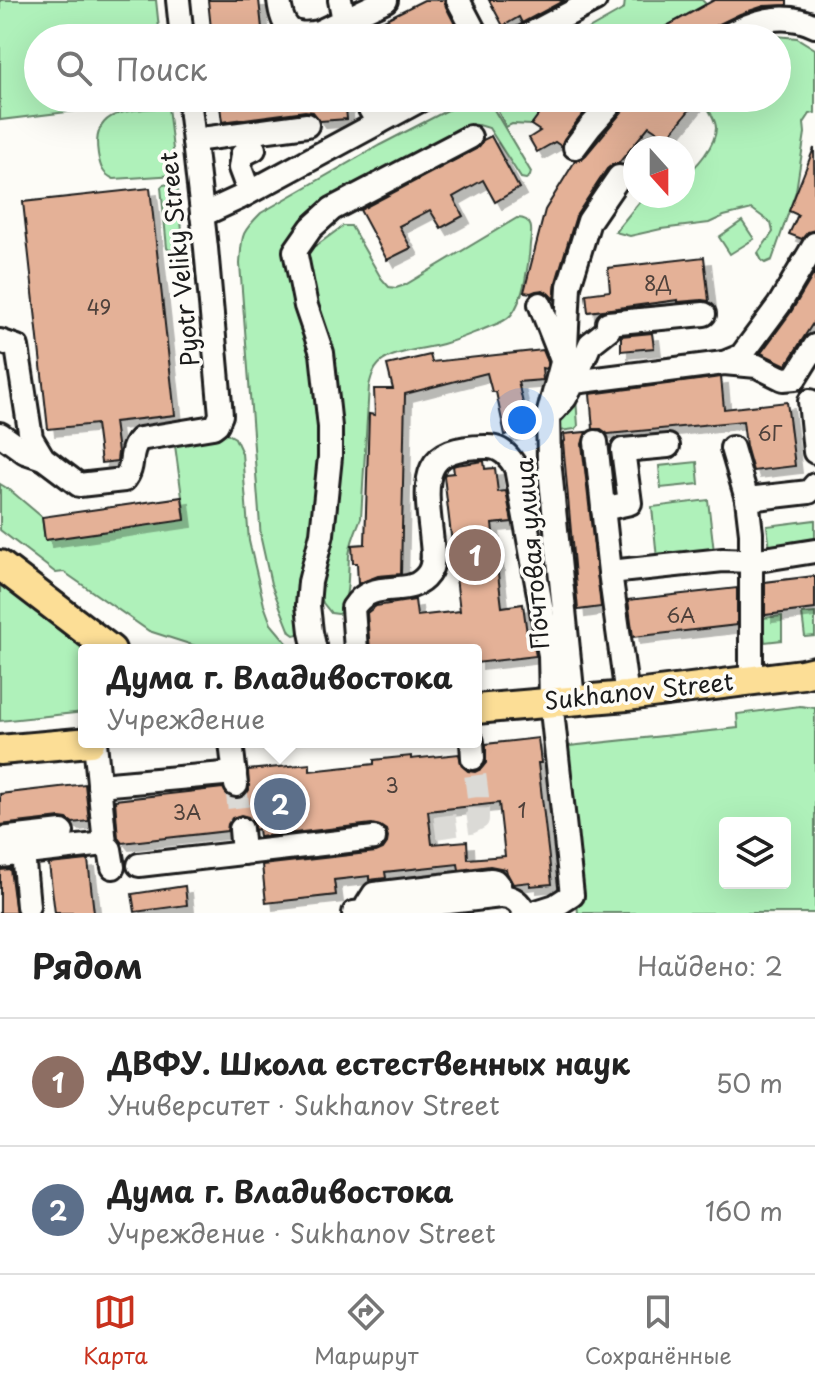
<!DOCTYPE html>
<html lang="ru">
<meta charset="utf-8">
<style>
body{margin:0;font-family:"Playpen Sans",sans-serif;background:#f2f2f2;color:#222}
.controls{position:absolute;right:24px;bottom:24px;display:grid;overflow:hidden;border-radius:8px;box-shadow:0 8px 32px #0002}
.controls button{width:72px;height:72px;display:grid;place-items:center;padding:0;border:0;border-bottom:2px solid #e0e0e0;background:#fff;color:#222;font:40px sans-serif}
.compass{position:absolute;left:623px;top:136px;width:72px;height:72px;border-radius:50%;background:#fff;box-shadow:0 8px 32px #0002;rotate:159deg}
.you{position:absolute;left:522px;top:420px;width:28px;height:28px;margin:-20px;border:6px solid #fff;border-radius:50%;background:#1a73e8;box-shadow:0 0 0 12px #1a73e833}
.badge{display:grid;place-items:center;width:52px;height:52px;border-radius:50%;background:#c8321e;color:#fff;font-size:26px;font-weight:700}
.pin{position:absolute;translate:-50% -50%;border:4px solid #fff;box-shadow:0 2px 8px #0006}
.popup{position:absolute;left:78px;top:644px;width:404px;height:104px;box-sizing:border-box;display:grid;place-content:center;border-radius:8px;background:#fff;filter:drop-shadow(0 2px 6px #0005);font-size:26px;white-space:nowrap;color:#767676}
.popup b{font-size:30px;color:#222}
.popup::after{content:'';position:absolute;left:50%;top:100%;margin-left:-16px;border:16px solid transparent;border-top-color:#fff}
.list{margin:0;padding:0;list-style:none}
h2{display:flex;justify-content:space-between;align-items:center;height:104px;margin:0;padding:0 32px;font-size:34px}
h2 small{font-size:26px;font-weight:400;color:#767676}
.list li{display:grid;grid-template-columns:52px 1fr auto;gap:24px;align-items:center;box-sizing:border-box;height:128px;padding:0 32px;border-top:2px solid #e0e0e0}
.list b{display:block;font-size:30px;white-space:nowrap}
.list p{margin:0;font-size:26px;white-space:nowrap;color:#767676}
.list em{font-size:26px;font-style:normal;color:#767676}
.icon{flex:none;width:44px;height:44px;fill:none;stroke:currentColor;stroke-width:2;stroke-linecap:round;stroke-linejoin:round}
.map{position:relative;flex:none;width:815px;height:913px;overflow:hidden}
.search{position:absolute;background:#fff;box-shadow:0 8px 32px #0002;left:24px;right:24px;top:24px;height:88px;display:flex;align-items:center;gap:20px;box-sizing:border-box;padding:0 28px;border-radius:44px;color:#767676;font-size:30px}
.sheet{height:360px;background:#fff}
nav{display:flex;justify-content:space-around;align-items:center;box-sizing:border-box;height:112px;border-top:2px solid #e0e0e0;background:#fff;font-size:22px;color:#767676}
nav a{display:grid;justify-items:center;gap:4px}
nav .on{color:#c8321e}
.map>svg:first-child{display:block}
</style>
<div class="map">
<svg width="815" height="913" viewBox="0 0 815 913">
<defs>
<filter id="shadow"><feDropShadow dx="7" dy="7" stdDeviation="0" flood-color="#0004"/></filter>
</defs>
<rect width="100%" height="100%" fill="#fdfcf7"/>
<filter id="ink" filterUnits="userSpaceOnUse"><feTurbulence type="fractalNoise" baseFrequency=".0125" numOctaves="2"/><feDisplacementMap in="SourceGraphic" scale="16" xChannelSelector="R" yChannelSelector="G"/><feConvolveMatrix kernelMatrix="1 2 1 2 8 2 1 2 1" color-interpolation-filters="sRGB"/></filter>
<g filter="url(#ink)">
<!-- green -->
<g fill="#aff1ba" stroke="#66866b" stroke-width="2" fill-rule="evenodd">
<polygon points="0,0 156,0 160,38 38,38 38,98 166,98 167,100 0,120"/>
<polygon points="625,0 702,0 706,4 645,38 573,38 624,9"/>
<path d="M776 36 797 38 815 49V113L810 114 804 123 805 133 796 191 772 260 765 263 762 261 758 253 773 232 771 223 752 209 724 216 709 223 661 229 630 236 615 232 641 200 649 196H683V177C696 168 716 145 716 128 716 118 706 106 701 98H777V38H764Z"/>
<path d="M471 98H487L531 172 530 176 526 179 521 178 489 128 479 125 459 128 331 203 296 242 317 354 325 425 302 622 298 634 294 635 290 632 271 584 261 539 240 264C242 235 240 234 261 213L380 145Z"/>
<polygon points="491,98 561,98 550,99 531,125 512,124 506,127"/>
<path d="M168 107 176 175 114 179C102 174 100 166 98 154 90 106 134 111 168 107Z"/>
<polygon points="177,183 184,249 169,250 167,248 161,187 163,185"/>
<path d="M517 218C534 218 532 231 530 244 529 263 524 300 511 315 504 323 493 325 484 329 471 334 457 340 443 344 426 349 391 351 379 364 373 370 371 378 369 386L361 518C356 530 351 541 349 555 348 574 349 593 342 612L338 614 331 613 323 603 314 581 336 455 302 250 317 245 343 226H351L381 278 389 287 396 288 405 285Z"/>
<polygon points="742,221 754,239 730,254 719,237"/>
<polygon points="576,398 578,426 575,429 552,432 552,414"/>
<polygon points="223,431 235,438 242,453 249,541 264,605 271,624 293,650 208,650 149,631 64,572 56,573 0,530 0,484 10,490 42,517 45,539 185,519 174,438"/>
<polygon points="697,462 699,484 661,488 659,466"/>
<polygon points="708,500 714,552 657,559 652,507"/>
<polygon points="815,520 815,544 770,549 767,526"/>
<polygon points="0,580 88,650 84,650 84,712 0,721"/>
<polygon points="815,613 815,636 805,637 802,614"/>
<polygon points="782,616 782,640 765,642 762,618"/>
<path d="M800 706 815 708V913H578L560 747 738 728 737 714ZM725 823H785V883H725Z"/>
</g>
<!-- building -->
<g fill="#e4b197" stroke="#1c1c1c" stroke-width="2" fill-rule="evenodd" filter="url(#shadow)">
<polygon points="208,0 259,0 263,38 212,38"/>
<polygon points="424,0 444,0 446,7 462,38 348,38"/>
<polygon points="489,0 565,0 522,23 519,17 503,26"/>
<polygon points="714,0 787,0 787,5 764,6 740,14 715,26 705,38 645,38"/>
<polygon points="219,98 345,98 347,119 320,121 313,112 305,111 222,122"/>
<polygon points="551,98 597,98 579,119 564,139 561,146 555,142 537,152 529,138 540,131 531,125"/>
<polygon points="630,98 699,98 667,138 649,126 619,163 612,165 607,169 576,216 556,282 554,299 548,293 543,290 536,291 531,293 524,292 545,210 575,161 581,159 586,155 626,107"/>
<polygon points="491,136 519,188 495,202 483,180 453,197 463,216 441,228 430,210 399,226 411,248 387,260 360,210 476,149 483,140"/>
<polygon points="814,148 815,230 808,232 802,239 789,234 798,215 789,211"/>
<polygon points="150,188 175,415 114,422 118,452 117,461 101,463 96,424 48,429 23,202"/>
<polygon points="704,257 709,301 702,300 678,302 678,300 588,312 586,294 610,291 608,268"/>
<polygon points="815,272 815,320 786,365 761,353 791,312"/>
<polygon points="652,333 654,348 621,351 621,336"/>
<polygon points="543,350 548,362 546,369 542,368 543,380 518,382 529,429 505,435 496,392 492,392 487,373 405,394 401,574 378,576 358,584 357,563 353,563 352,545 365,544 369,414 375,415 374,389 393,389 387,365 430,355 432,362"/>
<polygon points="721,377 724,409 787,402 795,466 753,471 746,446 743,421 608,434 601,429 593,429 590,394"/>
<polygon points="586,432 582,444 601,607 578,610 563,442 565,441 564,434"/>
<polygon points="484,461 485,469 495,468 498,492 506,491 512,522 492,524 502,607 523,604 528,641 533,640 536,656 476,663 476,650 370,650 367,613 376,606 415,600 417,616 460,611 444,476 445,474 454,473 453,466 456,465"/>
<polygon points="182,497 185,520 45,540 42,517"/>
<polygon points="815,576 815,609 765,615 765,582"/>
<polygon points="737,588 737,625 633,637 628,600"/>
<path d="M538 738 541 763H538L552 884 530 886V882L513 884 507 873 506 869 490 866 459 870 458 864 385 872 386 878 369 880V876L334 880 336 895 266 903 262 865 376 852 383 849 387 843 388 837 386 830 380 826 372 824 259 837 258 829 255 830 252 820 248 817 241 815 232 818 228 824 227 831 122 843 118 838 115 800 223 788 230 797 238 799 245 796 249 790 248 770 310 764V771L374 764V760L392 758 411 756V759L459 754 462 766 468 771 475 772 481 769 486 763V744ZM499 803 505 856 468 859 467 841 432 844 428 811Z"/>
<polygon points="85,784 89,821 73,823 67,819 60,818 0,825 0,794"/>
<polygon points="88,860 94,913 55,913 49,864"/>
<polygon points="10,869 16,913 0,913 0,870"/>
<polygon points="185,886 187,905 135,912 132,894"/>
</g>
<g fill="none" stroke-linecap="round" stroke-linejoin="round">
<!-- minor-tunnel -->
<g stroke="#dbdad6" stroke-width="22" stroke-dasharray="22 11" stroke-linecap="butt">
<polyline points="236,786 241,829"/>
<polyline points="435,828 470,823 478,819 478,797 473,758"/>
</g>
<!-- minor casing -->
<g stroke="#1c1c1c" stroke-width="28">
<g id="minor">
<polyline points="178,0 182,38"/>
<path d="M279 0C282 27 289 38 319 32L386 0"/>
<polyline points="340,0 344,20"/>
<polyline points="458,0 478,38"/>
<polyline points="523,38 595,0"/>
<path d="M722 38C752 22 783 10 815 26"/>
<polyline points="365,100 378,123"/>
<polyline points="194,140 307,125"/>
<polyline points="575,147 590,127 616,98"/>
<polyline points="249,192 240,168 242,155 254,149"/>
<polyline points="202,215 239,198 424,98"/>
<polyline points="540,304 562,360"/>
<path d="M0 341 17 347 31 438 43 458 79 485 124 480C136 466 127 452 140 439L213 427 217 424 221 415 206 248 189 98"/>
<polyline points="724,363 741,356 779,305 815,244"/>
<polyline points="574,382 590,344 609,329 608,323 704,314"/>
<polyline points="810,401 815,452"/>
<polyline points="554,410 565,398 574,382 724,363 757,366 783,379 795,378 815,346"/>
<polyline points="0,434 25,452 43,458"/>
<polyline points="596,442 610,572 627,696"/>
<polyline points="732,448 747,499 751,533 751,681"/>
<polyline points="747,499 809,492 815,485"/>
<polyline points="603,509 630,503 623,450 668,446"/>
<polyline points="610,572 723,560 752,561 815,551"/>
<polyline points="315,650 311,632 308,605 310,582 322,534 330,457 330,427 322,353 306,306 295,251 311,228 332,209 470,137"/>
<path d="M356 650 353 608C374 575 409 601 428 574 436 563 432 546 431 533 424 476 422 446 488 447 502 447 510 457 516 468L550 655 551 701 572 895 555 906 533 913"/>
<polyline points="573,700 549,459 548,416 566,347 569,286 589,221 619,177"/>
<polyline points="95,742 105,844 110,849 113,867"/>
<polyline points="231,742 236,785"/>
<polyline points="472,742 473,758"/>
<polyline points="99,785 235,773"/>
<polyline points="241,829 243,853"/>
<polyline points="0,839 62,832"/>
<polyline points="23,853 28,906"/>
<polyline points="0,856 105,844"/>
<polyline points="139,865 374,838"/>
<polyline points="367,912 367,905 374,894 491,880 495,881 499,886 501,896"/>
<path d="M354 913 501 896C514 897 519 902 525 913"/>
</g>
</g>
<!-- major casing -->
<g stroke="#1c1c1c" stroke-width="34">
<g id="major">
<polyline points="0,565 111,650"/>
<polyline points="476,709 627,696 802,674 815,671"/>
<polyline points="0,750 90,742"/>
</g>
</g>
<!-- minor -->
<use href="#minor" stroke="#fdfcf7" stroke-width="22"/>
<!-- major -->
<use href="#major" stroke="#fcde96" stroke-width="28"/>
</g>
</g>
<g text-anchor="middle" stroke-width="7" stroke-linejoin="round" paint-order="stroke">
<!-- number labels -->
<g font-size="20" fill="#4e413b">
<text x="658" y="291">8Д</text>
<text x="99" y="315">49</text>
<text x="770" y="441">6Г</text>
<text x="681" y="623">6А</text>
<text x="392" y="793">3</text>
<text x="522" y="818">1</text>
<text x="187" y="820">3А</text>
</g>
<!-- street labels -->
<g font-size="24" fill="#1c1c1c" stroke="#fdfcf7">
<text transform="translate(180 259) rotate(-96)" y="8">Pyotr Veliky Street</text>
<text transform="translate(533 554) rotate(-95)" y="8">Почтовая улица</text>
<text transform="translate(639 692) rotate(-6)" y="8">Sukhanov Street</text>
</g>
</g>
</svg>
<div class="controls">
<button><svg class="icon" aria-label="layers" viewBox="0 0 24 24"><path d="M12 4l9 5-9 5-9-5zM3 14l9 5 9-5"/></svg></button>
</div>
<svg class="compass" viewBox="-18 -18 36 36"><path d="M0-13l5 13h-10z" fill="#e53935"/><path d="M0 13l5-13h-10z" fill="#767676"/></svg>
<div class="you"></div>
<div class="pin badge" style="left:475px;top:555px;background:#8d6e63">1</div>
<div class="pin badge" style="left:280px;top:804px;background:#5c6f8a">2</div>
<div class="popup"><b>Дума г. Владивостока</b>Учреждение</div>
<div class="search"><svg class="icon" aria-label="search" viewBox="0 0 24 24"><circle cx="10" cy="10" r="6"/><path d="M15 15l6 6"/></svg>Поиск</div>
</div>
<section class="sheet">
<h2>Рядом<small>Найдено: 2</small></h2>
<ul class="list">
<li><span class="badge" style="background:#8d6e63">1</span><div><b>ДВФУ. Школа естественных наук</b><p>Университет · Sukhanov Street</p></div><em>50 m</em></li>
<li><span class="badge" style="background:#5c6f8a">2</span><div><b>Дума г. Владивостока</b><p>Учреждение · Sukhanov Street</p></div><em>160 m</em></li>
</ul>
</section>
<nav>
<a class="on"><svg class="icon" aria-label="map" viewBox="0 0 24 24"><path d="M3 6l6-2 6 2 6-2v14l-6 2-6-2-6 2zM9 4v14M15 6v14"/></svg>Карта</a>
<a><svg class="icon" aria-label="directions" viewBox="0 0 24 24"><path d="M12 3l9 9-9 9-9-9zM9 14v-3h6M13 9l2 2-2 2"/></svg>Маршрут</a>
<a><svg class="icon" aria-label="saved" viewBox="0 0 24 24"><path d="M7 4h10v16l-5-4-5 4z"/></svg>Сохранённые</a>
</nav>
